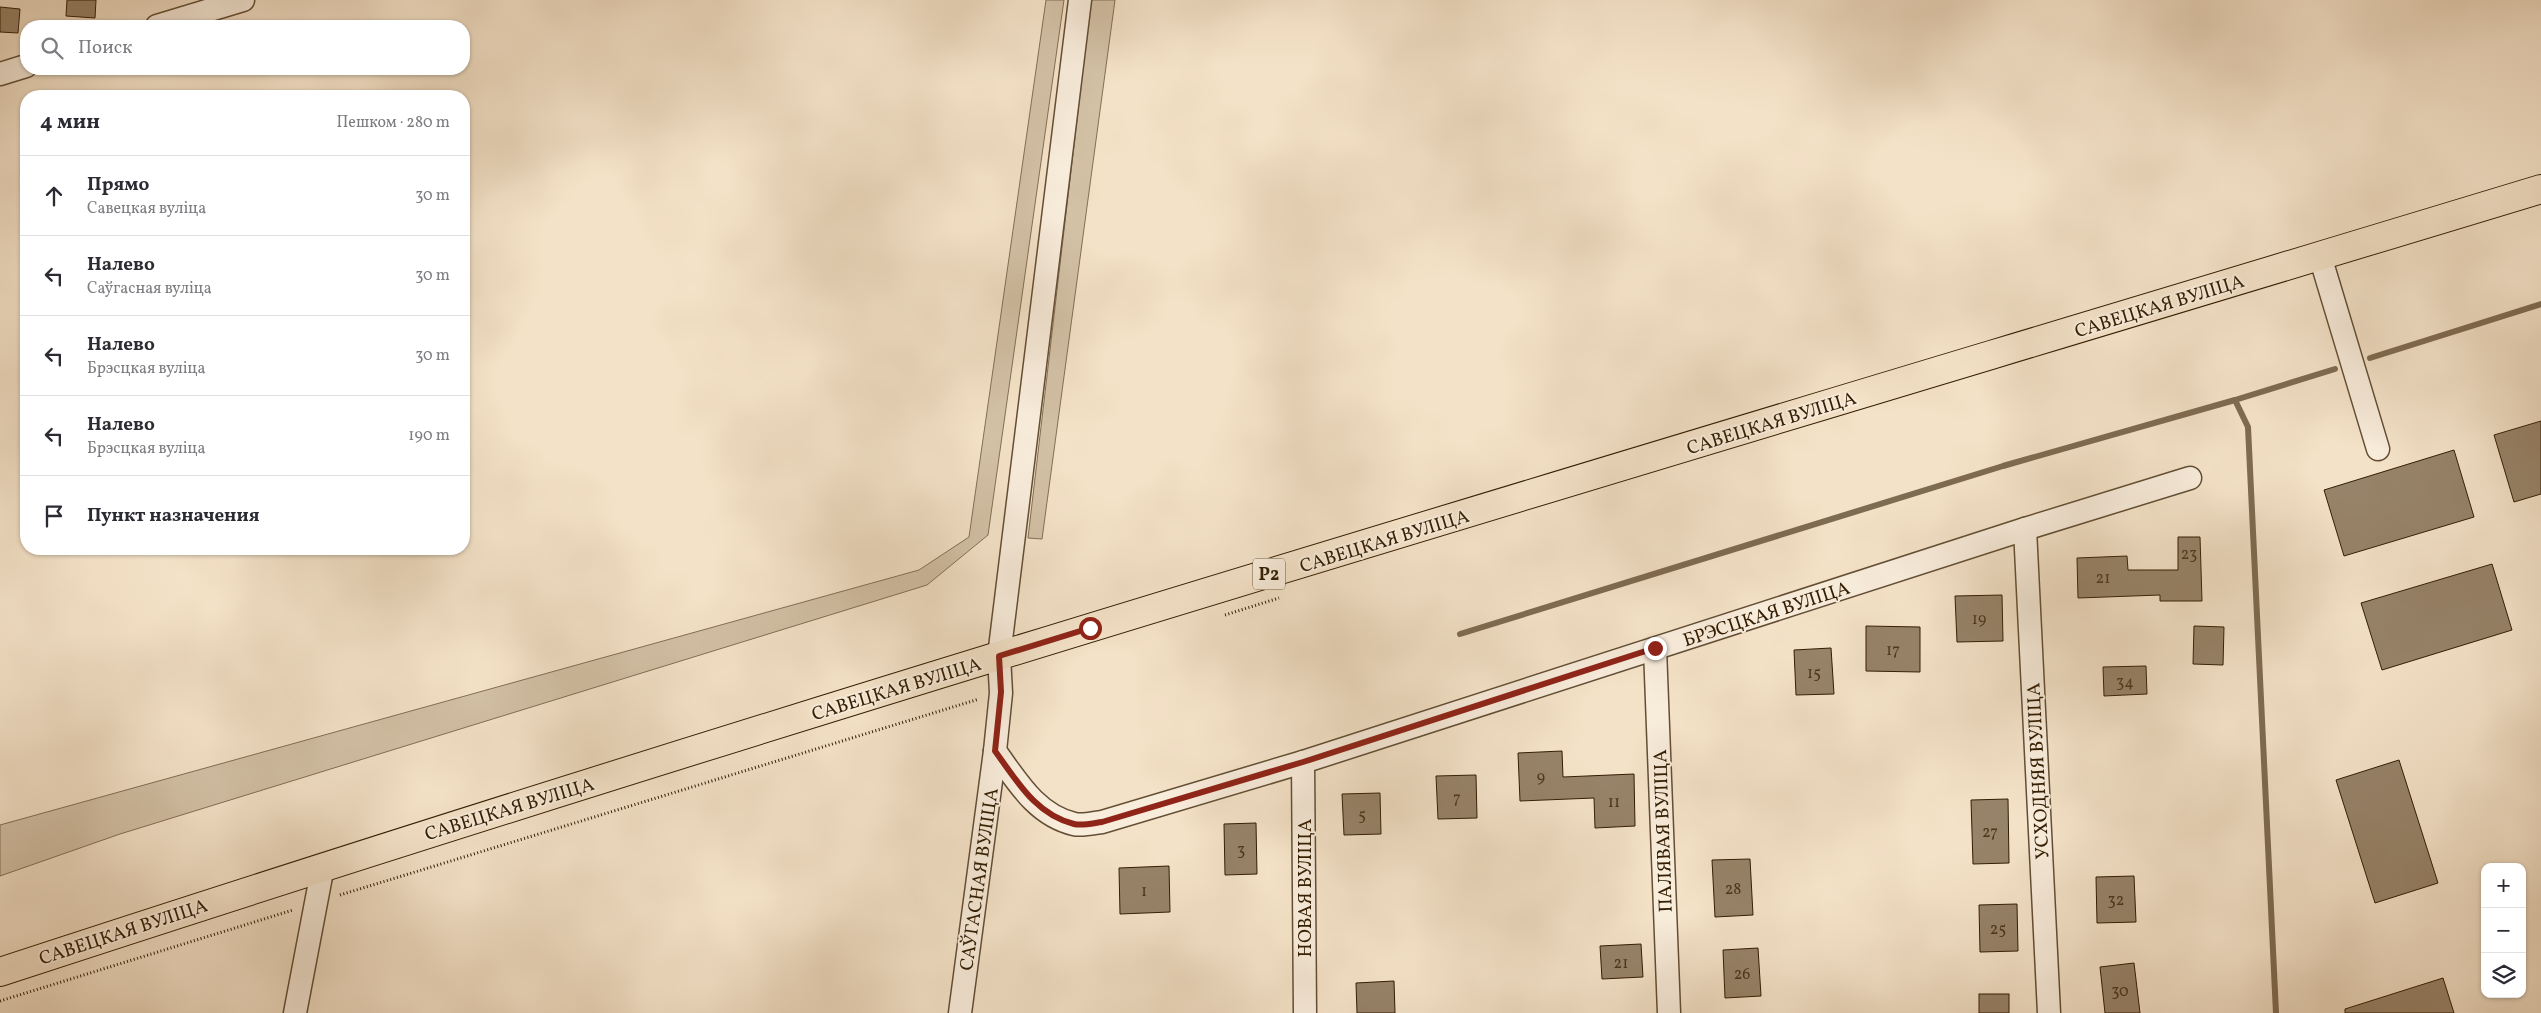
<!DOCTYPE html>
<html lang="ru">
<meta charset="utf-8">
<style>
body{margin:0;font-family:Vollkorn,serif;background:#f2f2f3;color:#2b2b33}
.controls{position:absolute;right:15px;bottom:15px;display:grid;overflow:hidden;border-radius:10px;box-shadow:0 1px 4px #0004}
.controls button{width:45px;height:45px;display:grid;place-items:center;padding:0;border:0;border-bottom:1px solid #e1e1e2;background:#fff;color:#2b2b33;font:25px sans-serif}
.stop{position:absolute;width:15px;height:15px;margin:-11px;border:4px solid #8f2418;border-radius:50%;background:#fff}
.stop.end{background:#8f2418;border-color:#fff;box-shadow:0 1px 5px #0008}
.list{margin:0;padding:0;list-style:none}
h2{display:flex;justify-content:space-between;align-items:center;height:65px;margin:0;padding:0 20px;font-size:21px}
h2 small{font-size:16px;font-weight:400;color:#7c7c81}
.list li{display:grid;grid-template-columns:32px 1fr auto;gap:15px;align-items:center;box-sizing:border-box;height:80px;padding:0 20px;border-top:1px solid #e1e1e2}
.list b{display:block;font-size:19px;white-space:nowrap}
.list p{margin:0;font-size:16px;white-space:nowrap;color:#7c7c81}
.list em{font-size:16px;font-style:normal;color:#7c7c81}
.icon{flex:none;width:28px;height:28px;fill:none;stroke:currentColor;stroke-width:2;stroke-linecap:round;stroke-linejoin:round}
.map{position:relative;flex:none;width:2541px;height:1013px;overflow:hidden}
.search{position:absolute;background:#fff;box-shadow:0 1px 4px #0004;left:20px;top:20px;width:450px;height:55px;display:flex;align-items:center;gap:12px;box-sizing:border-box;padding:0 18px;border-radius:20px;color:#7c7c81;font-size:19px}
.panel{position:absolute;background:#fff;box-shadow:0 1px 4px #0004;left:20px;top:90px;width:450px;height:465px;border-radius:20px}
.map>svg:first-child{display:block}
</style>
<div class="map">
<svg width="2541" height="1013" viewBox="0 0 2541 1013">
<rect width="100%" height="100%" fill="#f4e2c8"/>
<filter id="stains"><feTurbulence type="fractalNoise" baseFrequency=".004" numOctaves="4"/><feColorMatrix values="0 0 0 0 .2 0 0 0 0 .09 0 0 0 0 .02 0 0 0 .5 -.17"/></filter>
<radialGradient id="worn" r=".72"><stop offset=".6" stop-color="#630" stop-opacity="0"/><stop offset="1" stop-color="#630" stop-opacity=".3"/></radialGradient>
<!-- green -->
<g fill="#d3c1a6" stroke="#836f54">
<polygon points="1046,0 1064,0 988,535 927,585 120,834 0,876 0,825 919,570 969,537"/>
<polygon points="1091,0 1115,0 1042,539 1028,538"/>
</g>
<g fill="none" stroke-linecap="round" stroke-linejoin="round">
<!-- stream -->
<g stroke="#7f6b51" stroke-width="6">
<polyline points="2370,358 2541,304"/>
<polyline points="2235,400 2335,369"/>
<polyline points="1460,634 2003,466 2235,400 2248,427 2276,1013"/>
</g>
</g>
<!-- building -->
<g fill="#978369" stroke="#331d02">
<polygon points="67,0 96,0 95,18 66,16"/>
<polygon points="0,7 20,9 18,33 0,32"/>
<polygon points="2541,421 2541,494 2514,502 2494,435"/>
<polygon points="2454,450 2474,517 2344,556 2324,490"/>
<polygon points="2178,537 2200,537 2202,601 2160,601 2160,595 2078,598 2077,558 2127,556 2128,570 2178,570"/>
<polygon points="2492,564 2512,630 2382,670 2361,603"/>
<polygon points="2002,595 2003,641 1957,642 1955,596"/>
<polygon points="1866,626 1920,627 1920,672 1866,671"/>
<polygon points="2194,626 2224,627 2223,665 2193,664"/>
<polygon points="1831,648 1834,694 1796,695 1794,650"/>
<polygon points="2146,666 2147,694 2104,696 2103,667"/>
<polygon points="1562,751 1563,777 1634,774 1635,826 1595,828 1594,798 1520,801 1518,753"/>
<polygon points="2399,760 2438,883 2375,903 2336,780"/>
<polygon points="1476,775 1477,818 1438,819 1436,776"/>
<polygon points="1380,793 1381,834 1344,835 1342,794"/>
<polygon points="2008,799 2009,863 1973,864 1971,800"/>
<polygon points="1256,823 1257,874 1225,875 1224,824"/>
<polygon points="1750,859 1753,915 1715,917 1712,860"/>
<polygon points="1169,866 1170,912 1120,914 1119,868"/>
<polygon points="2134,876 2136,922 2097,923 2096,877"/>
<polygon points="2017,904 2018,951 1980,952 1979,905"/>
<polygon points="1641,944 1643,977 1602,979 1600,946"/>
<polygon points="1758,948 1761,996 1725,998 1723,950"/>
<polygon points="2134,963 2140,1013 2105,1013 2100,967"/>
<polygon points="2443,978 2454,1013 2345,1013 2345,1009"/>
<polygon points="1394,981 1395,1013 1357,1013 1356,983"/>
<rect x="1979" y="994" width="30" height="19"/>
</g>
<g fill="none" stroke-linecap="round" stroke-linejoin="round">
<!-- minor casing -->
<g stroke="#634e34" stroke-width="25">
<g id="minor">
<polyline points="157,26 243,0"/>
<polyline points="0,74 26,66"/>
<polyline points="2320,256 2378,449"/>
<polyline points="2025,529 2049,1013"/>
<polyline points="1655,649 1669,1013"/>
<path d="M995 751C1017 781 1036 815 1074 824 1082 826 1094 823 1102 822L1303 762 2025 529 2190 478"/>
<polyline points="1303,762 1305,1013"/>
<polyline points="295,1013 323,866"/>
<polyline points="960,1013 995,751 1001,693 999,656 1080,0"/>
</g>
</g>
<!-- major casing -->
<g stroke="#331d02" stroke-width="30">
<path id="major" d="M0 972C842 696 1693 446 2541 189"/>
</g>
<!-- path -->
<g stroke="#331d02" stroke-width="3" stroke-dasharray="1 2.5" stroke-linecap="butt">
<polyline points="1225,615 1279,598"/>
<polyline points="340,895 979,699"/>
<polyline points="0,1001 293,910"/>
</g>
<!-- minor -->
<use href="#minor" stroke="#f8ecdb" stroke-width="22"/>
<!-- major -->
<use href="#major" stroke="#f4e2c8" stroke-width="28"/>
</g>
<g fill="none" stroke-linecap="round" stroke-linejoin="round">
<!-- route -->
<path stroke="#8f2418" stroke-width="6" d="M1090 628 999 656 1001 692 995 751C1017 781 1036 815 1074 824 1082 826 1094 823 1102 822L1303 762 1655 648"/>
</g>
<g text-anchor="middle" stroke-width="4" stroke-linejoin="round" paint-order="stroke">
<!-- number labels -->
<g font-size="16" fill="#4c361c">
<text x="2189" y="559">23</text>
<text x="2103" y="583">21</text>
<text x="1979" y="624">19</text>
<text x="1893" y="655">17</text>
<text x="1814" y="678">15</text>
<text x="2125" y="687">34</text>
<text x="1541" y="782">9</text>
<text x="1457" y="803">7</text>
<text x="1614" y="807">11</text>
<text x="1362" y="820">5</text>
<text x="1990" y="837">27</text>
<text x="1241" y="855">3</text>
<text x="1733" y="894">28</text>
<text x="1144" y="896">1</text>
<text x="2116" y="905">32</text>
<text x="1998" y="934">25</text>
<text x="1621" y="968">21</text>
<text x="1742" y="979">26</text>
<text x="2120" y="996">30</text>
</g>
<!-- shield labels -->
<rect fill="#f8ecdb" stroke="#6e5b43" stroke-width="1" x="1253" y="558.5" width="32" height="31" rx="4"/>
<g font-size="18" font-weight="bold" fill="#331d02">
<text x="1269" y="580">Р2</text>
</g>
<!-- street labels -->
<g font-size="19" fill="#331d02" stroke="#f8ecdb">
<text transform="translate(2159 305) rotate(-17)" y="7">САВЕЦКАЯ ВУЛІЦА</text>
<text transform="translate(1771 422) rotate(-17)" y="7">САВЕЦКАЯ ВУЛІЦА</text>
<text transform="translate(1384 540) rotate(-17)" y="7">САВЕЦКАЯ ВУЛІЦА</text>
<text transform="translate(1766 613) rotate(-18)" y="7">БРЭСЦКАЯ ВУЛІЦА</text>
<text transform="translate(896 688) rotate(-17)" y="7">САВЕЦКАЯ ВУЛІЦА</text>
<text transform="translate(2037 771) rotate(-93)" y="7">УСХОДНЯЯ ВУЛІЦА</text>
<text transform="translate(509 808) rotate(-17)" y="7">САВЕЦКАЯ ВУЛІЦА</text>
<text transform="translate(1662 831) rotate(-92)" y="7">ПАЛЯВАЯ ВУЛІЦА</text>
<text transform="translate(978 879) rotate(-82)" y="7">САЎГАСНАЯ ВУЛІЦА</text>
<text transform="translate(1304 888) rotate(-90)" y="7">НОВАЯ ВУЛІЦА</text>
<text transform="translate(123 931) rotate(-18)" y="7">САВЕЦКАЯ ВУЛІЦА</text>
</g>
</g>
<rect width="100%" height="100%" filter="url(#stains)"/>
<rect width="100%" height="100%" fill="url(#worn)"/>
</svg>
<div class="controls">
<button>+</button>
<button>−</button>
<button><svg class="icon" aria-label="layers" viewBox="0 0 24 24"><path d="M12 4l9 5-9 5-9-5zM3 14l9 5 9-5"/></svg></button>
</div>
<div class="stop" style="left:1090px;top:628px"></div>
<div class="stop end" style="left:1655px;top:648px"></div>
<div class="search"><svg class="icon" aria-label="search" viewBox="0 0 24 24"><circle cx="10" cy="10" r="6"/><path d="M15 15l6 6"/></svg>Поиск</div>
<section class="panel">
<h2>4 мин<small>Пешком · 280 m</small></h2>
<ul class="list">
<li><svg class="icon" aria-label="ahead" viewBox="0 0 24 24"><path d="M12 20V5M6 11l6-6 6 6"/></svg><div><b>Прямо</b><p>Савецкая вуліца</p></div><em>30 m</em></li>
<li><svg class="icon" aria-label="left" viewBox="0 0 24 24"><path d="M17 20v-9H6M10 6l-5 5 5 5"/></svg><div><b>Налево</b><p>Саўгасная вуліца</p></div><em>30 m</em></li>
<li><svg class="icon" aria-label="left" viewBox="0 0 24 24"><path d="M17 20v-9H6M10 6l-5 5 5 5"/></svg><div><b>Налево</b><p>Брэсцкая вуліца</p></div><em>30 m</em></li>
<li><svg class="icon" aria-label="left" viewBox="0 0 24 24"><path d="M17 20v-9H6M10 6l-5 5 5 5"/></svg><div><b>Налево</b><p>Брэсцкая вуліца</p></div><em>190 m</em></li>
<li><svg class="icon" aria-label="arrive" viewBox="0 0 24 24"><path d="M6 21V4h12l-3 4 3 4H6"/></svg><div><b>Пункт назначения</b></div></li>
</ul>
</section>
</div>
